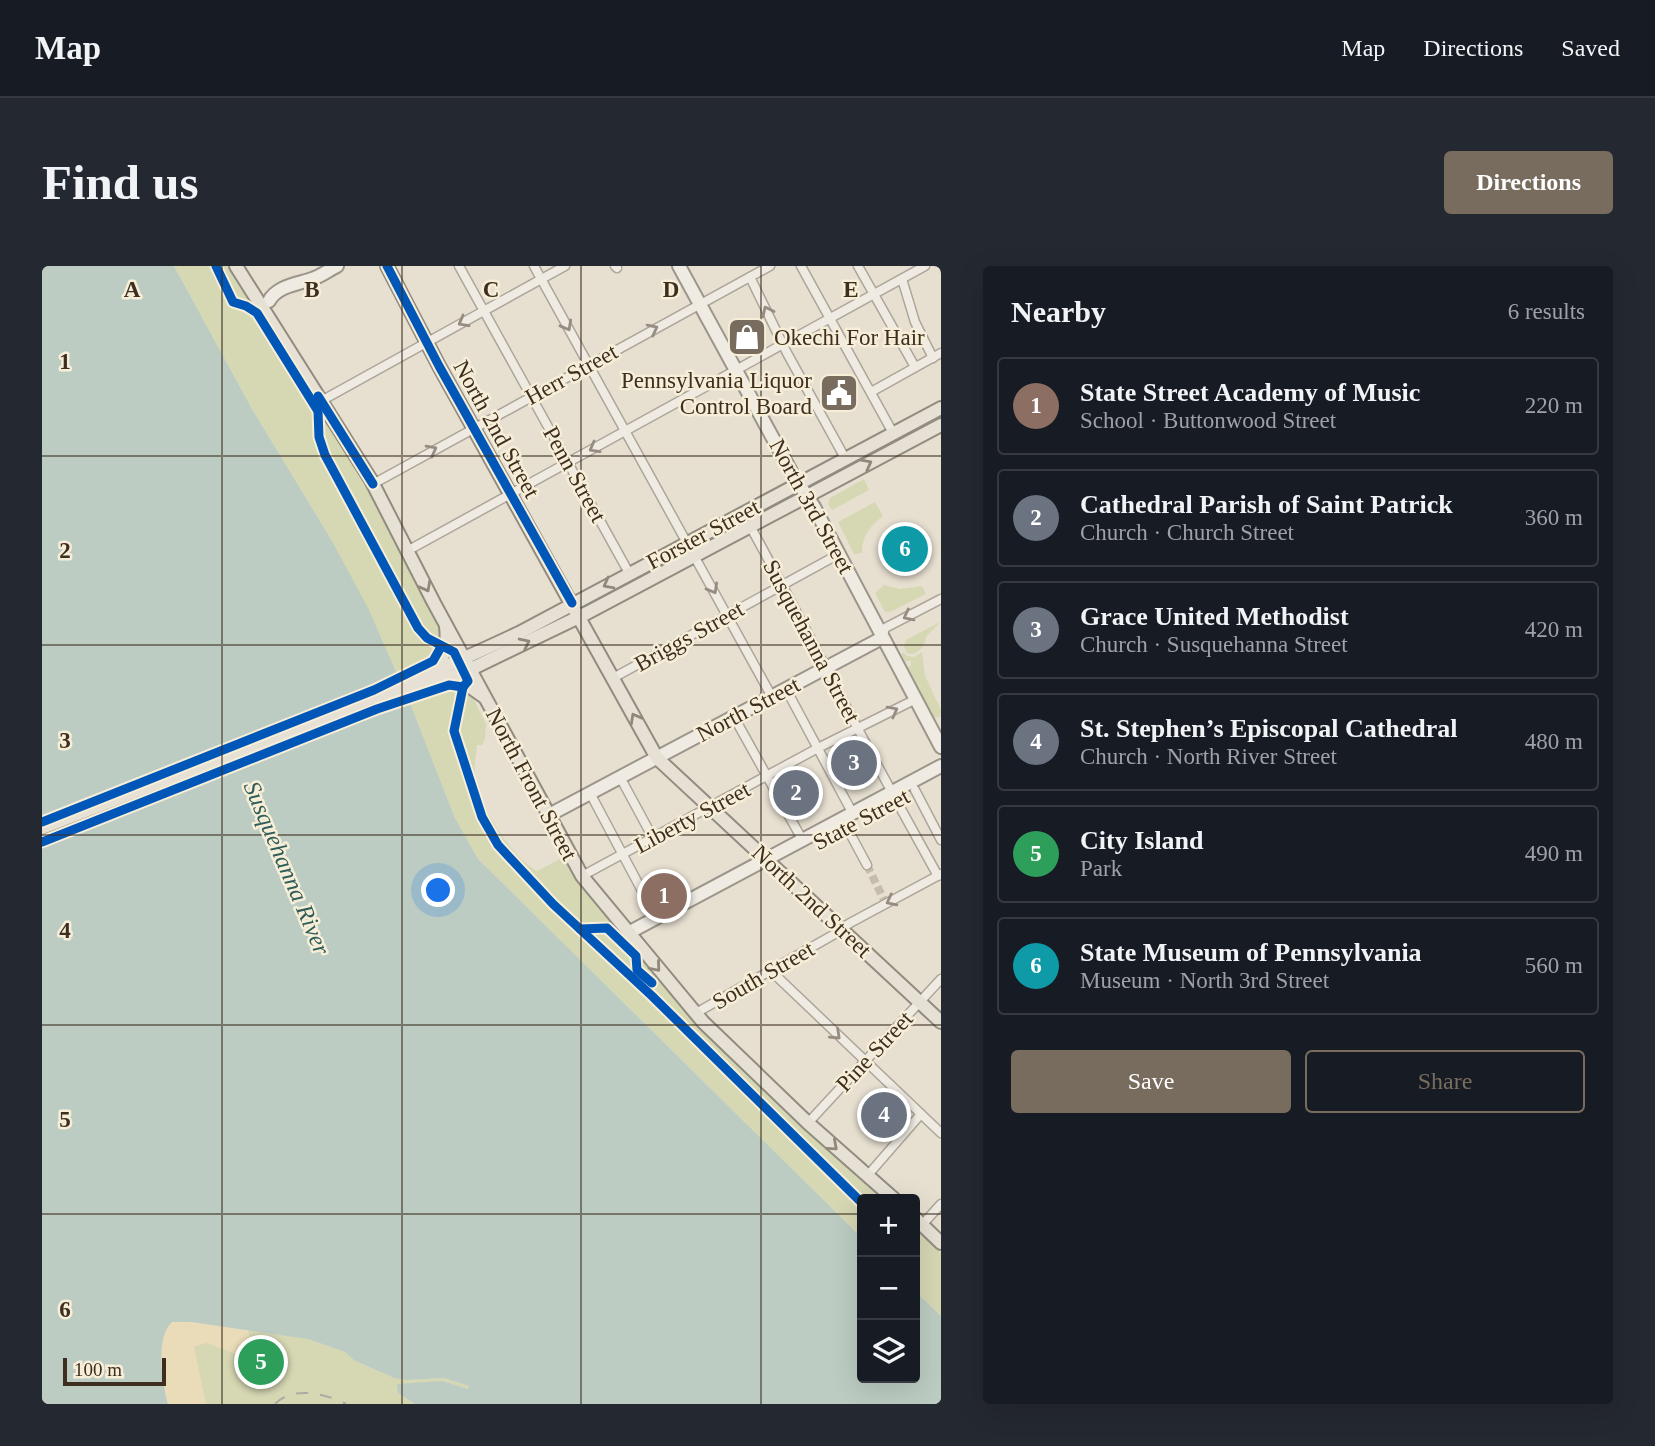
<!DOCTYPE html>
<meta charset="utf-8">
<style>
body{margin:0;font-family:Georgia,serif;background:#242831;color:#f1f3f6}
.controls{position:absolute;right:21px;bottom:21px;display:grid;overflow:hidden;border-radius:7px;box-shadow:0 7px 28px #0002}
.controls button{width:63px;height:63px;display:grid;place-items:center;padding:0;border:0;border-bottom:2px solid #363941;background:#171b24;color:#f1f3f6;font:35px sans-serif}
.scale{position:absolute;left:21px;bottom:18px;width:103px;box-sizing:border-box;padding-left:7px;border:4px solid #3d2e20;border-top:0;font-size:19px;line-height:24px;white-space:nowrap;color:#3d2e20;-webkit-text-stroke:5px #f7eed8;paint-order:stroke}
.you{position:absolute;left:397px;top:625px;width:24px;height:24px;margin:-18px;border:5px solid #fff;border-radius:50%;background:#1a73e8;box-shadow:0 0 0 10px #1a73e833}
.badge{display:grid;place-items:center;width:46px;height:46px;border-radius:50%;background:#786c5e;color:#fff;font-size:23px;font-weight:700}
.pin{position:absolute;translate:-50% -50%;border:4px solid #fff;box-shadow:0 2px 7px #0006}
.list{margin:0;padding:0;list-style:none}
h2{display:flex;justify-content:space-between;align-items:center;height:91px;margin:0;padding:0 28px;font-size:30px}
h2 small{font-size:23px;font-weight:400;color:#9ea1a6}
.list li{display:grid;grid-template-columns:46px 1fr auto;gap:21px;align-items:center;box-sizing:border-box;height:98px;margin:0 14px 14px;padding:0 14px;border:2px solid #363941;border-radius:7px}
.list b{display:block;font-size:26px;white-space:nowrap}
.list p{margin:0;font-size:23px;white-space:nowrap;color:#9ea1a6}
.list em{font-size:23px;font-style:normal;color:#9ea1a6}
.actions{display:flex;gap:14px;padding:21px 28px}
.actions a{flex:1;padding:16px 0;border:2px solid #786c5e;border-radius:7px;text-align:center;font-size:24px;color:#786c5e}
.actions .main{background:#786c5e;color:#fff}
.icon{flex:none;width:38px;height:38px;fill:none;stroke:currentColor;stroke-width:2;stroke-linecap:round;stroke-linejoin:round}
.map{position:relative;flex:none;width:899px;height:1138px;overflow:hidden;border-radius:7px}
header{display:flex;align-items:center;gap:42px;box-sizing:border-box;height:98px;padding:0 35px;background:#171b24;border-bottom:2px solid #363941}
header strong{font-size:33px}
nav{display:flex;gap:38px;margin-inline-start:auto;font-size:24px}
.intro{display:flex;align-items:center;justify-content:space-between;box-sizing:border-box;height:168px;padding:0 42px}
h1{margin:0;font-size:49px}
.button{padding:18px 32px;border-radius:7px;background:#786c5e;color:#fff;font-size:24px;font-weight:700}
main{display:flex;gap:42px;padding:0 42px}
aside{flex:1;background:#171b24;border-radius:7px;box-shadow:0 7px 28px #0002}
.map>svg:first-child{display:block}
</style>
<header>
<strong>Map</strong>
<nav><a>Map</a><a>Directions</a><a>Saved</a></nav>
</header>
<div class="intro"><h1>Find us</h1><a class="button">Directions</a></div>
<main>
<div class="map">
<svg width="899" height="1138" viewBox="0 0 899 1138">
<rect width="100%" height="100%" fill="#e7e0d1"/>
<!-- green -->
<g fill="#d6d7b3">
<path d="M132 0H188L327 222 444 458 443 473 440 479H435C434 489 432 501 433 512 436 538 471 593 495 605L522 591 532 609 568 654 843 933H820V972L436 593 413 552 371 445 290 275 210 143Z"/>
<polygon points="822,213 827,224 790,244 786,238 788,232"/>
<path d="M833 236 841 250C829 259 819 271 820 287L812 288 796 256Z"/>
<polygon points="842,319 858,323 880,320 884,328 848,346 843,346 833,327"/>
<path d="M898 356 884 371C883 380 875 391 865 387L862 381 864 374Z"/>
<polygon points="861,386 865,390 872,391 880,386 883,410 899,444 898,451 892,452 863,401 869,400 869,395 863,395 860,389"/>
<polygon points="873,961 899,987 899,1050 873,1025"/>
<polygon points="127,1058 219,1064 266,1073 303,1086 319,1097 352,1112 364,1114 402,1112 427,1120 426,1123 401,1115 356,1127 373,1138 126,1138"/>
</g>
<!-- sand -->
<path fill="#eadcb9" d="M130 1056H149L206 1064 213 1095 164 1077 152 1081 164 1138H126C120 1118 113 1071 130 1056Z"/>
<!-- water -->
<path fill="#bcccc2" d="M0 0H132L210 143 290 275 326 342 371 445 413 552 436 593 820 972V1112H873V1025L899 1050V1138H373L356 1127 355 1118 401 1115 426 1123 427 1120 402 1112 364 1114 352 1112 312 1094 303 1086 266 1073 149 1056H130C113 1071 120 1118 126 1138H0Z"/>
<!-- pier -->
<polygon fill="#e7e0d1" points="359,410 370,434 0,578 0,555 332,423"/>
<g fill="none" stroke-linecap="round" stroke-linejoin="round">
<!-- street-tunnel -->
<polyline stroke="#c5bcae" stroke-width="8" stroke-dasharray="8 4" stroke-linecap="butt" points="825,599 844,638"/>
<!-- street casing -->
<g stroke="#ada599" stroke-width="11">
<g id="street">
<polyline points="417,0 587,307"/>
<polyline points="492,0 730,431"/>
<polyline points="573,0 575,2"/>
<polyline points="759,0 851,167"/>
<polyline points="816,0 873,101"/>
<polyline points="708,11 745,87 803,192"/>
<polyline points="860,13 873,56 891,92"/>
<polyline points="829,126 899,87"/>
<polyline points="279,135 523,0"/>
<polyline points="331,218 728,0"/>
<path d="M708 260C757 348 802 439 851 528"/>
<polyline points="365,285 883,0"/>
<polyline points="840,372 843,362 899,333"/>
<polyline points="571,412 797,288"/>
<polyline points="744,423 811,548"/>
<polyline points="692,451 761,575"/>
<polyline points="578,511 611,572"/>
<polyline points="873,524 899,574"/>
<polyline points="548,527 615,653"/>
<polyline points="854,534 896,610"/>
<polyline points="804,560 825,599"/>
<polyline points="540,610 776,482 872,434"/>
<polyline points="728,704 899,867"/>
<polyline points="654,747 791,669 808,657 899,608"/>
<polyline points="766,857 899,713"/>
<polyline points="826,909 879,848"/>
<polyline points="880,959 899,938"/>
</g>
</g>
<!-- secondary casing -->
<g stroke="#9c958a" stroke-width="16">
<g id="secondary">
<polyline points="637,0 751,209 772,241 899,481"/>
<path d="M227 35C235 20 255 18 270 13 279 10 287 4 295 0"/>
<polyline points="507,549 840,372"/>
<polyline points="586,667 899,500"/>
</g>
</g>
<!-- primary casing -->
<g stroke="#928b80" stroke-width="16">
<g id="primary">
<polyline points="194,0 329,214 392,337 540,610 661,756 766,857 852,933"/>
<polyline points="345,0 397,100 615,492 899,756"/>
<path d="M391 404C404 390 406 378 404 360"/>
<polyline points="404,415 424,418 441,430"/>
<polyline points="339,437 429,403 545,347 899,159"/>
<path d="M0 562C160 499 322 440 477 367L899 142"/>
<polyline points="873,952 899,977"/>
</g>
</g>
<!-- street -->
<use href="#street" stroke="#efebe3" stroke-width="8"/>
<!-- secondary -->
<use href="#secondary" stroke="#efebe3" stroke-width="12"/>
<!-- primary -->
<use href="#primary" stroke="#e6e1d4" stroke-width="12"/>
<!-- rail -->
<path stroke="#afaaa2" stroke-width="2" stroke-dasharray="12 12" stroke-linecap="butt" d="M233 1138C250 1120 283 1127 304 1138"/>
<!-- cycleway casing -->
<g stroke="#f7eed8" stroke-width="13">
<g id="cycleway">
<polyline points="345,0 397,100 530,337"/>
<polyline points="276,130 331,218"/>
<polyline points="421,421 412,465 440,551 456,579 511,638 610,730 820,937"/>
<polyline points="0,556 332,424 391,395 399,381"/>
<polyline points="0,576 335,443 407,419 421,421 426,415 412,386 385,372 376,362 283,189 277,171 276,145 215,47 204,40 191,36 174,0"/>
<polyline points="538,663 565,662 594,690 595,704 610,717"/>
</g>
</g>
<!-- cycleway -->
<use href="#cycleway" stroke="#0057b8" stroke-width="9"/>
</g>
<!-- one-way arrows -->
<defs><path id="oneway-chevron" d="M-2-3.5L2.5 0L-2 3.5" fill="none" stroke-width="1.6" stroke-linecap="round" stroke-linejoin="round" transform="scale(1.75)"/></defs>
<g stroke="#968c82">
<use href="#oneway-chevron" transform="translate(725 45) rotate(-116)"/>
<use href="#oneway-chevron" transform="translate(421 56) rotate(151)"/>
<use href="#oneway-chevron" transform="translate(525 60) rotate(61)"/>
<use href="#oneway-chevron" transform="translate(611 63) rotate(-27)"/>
<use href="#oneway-chevron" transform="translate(552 182) rotate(151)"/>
<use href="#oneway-chevron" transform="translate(390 184) rotate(-28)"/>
<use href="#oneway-chevron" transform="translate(671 323) rotate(61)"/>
<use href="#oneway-chevron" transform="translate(866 350) rotate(153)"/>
<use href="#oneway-chevron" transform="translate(851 445) rotate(-28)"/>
<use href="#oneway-chevron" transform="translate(849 635) rotate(153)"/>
<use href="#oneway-chevron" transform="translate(794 769) rotate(43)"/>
</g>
<g stroke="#92887a">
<use href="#oneway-chevron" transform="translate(825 198) rotate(-28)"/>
<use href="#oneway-chevron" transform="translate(566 318) rotate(152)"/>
<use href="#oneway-chevron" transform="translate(384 321) rotate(62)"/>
<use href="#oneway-chevron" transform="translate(483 377) rotate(-26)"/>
<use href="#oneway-chevron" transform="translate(593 452) rotate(-119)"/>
<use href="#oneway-chevron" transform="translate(614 701) rotate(50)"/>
<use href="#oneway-chevron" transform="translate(791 880) rotate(41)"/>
</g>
<!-- grid -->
<path fill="none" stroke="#3d2e20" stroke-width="2" stroke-opacity="0.55" d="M180 0V1138M360 0V1138M539 0V1138M719 0V1138M0 190H899M0 379H899M0 569H899M0 759H899M0 948H820M873 948H899"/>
<!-- icons -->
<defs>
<g id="shop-square" transform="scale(2.0125)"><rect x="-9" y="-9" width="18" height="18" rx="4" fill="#786c5e" stroke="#f7eed8"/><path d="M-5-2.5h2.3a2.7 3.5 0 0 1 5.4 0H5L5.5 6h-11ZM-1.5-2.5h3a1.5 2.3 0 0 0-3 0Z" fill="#fff"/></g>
<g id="civic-square" transform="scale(2.0125)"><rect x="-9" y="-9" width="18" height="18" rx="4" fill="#786c5e" stroke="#f7eed8"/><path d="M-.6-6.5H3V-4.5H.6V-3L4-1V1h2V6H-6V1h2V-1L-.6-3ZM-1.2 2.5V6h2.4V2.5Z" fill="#fff"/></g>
</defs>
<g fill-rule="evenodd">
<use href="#shop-square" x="705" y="71"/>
<use href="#civic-square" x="797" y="127"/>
</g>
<g text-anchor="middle" stroke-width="5" stroke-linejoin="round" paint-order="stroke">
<!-- poi labels -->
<g font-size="23" fill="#3d2e20" stroke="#f7eed8" text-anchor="start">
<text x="732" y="79">Okechi For Hair</text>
<text x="770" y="122" text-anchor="end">Pennsylvania Liquor<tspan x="770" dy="26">Control Board</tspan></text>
</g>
<!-- street labels -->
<g font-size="23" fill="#3d2e20" stroke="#f7eed8">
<text transform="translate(529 108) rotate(-29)" y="8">Herr Street</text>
<text transform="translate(455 163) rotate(61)" y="8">North 2nd Street</text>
<text transform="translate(533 208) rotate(61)" y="8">Penn Street</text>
<text transform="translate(770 240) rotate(61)" y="8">North 3rd Street</text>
<text transform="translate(661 268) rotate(-28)" y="8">Forster Street</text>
<text transform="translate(647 370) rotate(-29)" y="8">Briggs Street</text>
<text transform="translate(770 375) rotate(62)" y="8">Susquehanna Street</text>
<text transform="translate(706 443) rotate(-28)" y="8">North Street</text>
<text transform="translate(490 518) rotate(62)" y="8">North Front Street</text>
<text transform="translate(650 551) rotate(-28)" y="8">Liberty Street</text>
<text transform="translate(819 553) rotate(-28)" y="8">State Street</text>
<text transform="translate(770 635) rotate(43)" y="8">North 2nd Street</text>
<text transform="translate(721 709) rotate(-30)" y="8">South Street</text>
<text transform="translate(832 785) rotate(-47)" y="8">Pine Street</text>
</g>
<!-- water labels -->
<g font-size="24" font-style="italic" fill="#2f5d5a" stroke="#f7eed8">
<text transform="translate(245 602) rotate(67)" y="8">Susquehanna River</text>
</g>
</g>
<g font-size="23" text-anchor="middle" font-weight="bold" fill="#3d2e20" stroke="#f7eed8" stroke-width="5" stroke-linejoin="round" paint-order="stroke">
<text x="90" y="31">A</text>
<text x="270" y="31">B</text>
<text x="449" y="31">C</text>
<text x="629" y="31">D</text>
<text x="809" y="31">E</text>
<text x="23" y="103">1</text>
<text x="23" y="292">2</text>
<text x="23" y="482">3</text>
<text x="23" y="672">4</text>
<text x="23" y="861">5</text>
<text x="23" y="1051">6</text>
</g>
</svg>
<div class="controls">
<button>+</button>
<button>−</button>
<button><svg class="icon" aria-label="layers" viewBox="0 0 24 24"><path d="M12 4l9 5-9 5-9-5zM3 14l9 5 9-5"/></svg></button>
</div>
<div class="scale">100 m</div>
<div class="you"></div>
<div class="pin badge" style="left:622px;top:630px;background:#8d6e63">1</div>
<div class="pin badge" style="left:754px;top:527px;background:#6b7280">2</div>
<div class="pin badge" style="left:812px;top:497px;background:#6b7280">3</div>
<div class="pin badge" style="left:842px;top:849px;background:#6b7280">4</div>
<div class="pin badge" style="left:219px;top:1096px;background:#2e9e5b">5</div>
<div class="pin badge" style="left:863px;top:283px;background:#0f9aa8">6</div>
</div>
<aside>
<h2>Nearby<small>6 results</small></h2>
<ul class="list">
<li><span class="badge" style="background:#8d6e63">1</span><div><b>State Street Academy of Music</b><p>School · Buttonwood Street</p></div><em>220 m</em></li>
<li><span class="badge" style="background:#6b7280">2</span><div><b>Cathedral Parish of Saint Patrick</b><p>Church · Church Street</p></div><em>360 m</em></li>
<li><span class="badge" style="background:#6b7280">3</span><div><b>Grace United Methodist</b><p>Church · Susquehanna Street</p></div><em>420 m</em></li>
<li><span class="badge" style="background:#6b7280">4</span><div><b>St. Stephen’s Episcopal Cathedral</b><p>Church · North River Street</p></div><em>480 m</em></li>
<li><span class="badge" style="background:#2e9e5b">5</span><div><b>City Island</b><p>Park</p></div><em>490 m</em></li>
<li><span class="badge" style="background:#0f9aa8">6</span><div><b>State Museum of Pennsylvania</b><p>Museum · North 3rd Street</p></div><em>560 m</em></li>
</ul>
<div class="actions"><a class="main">Save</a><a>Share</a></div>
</aside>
</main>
